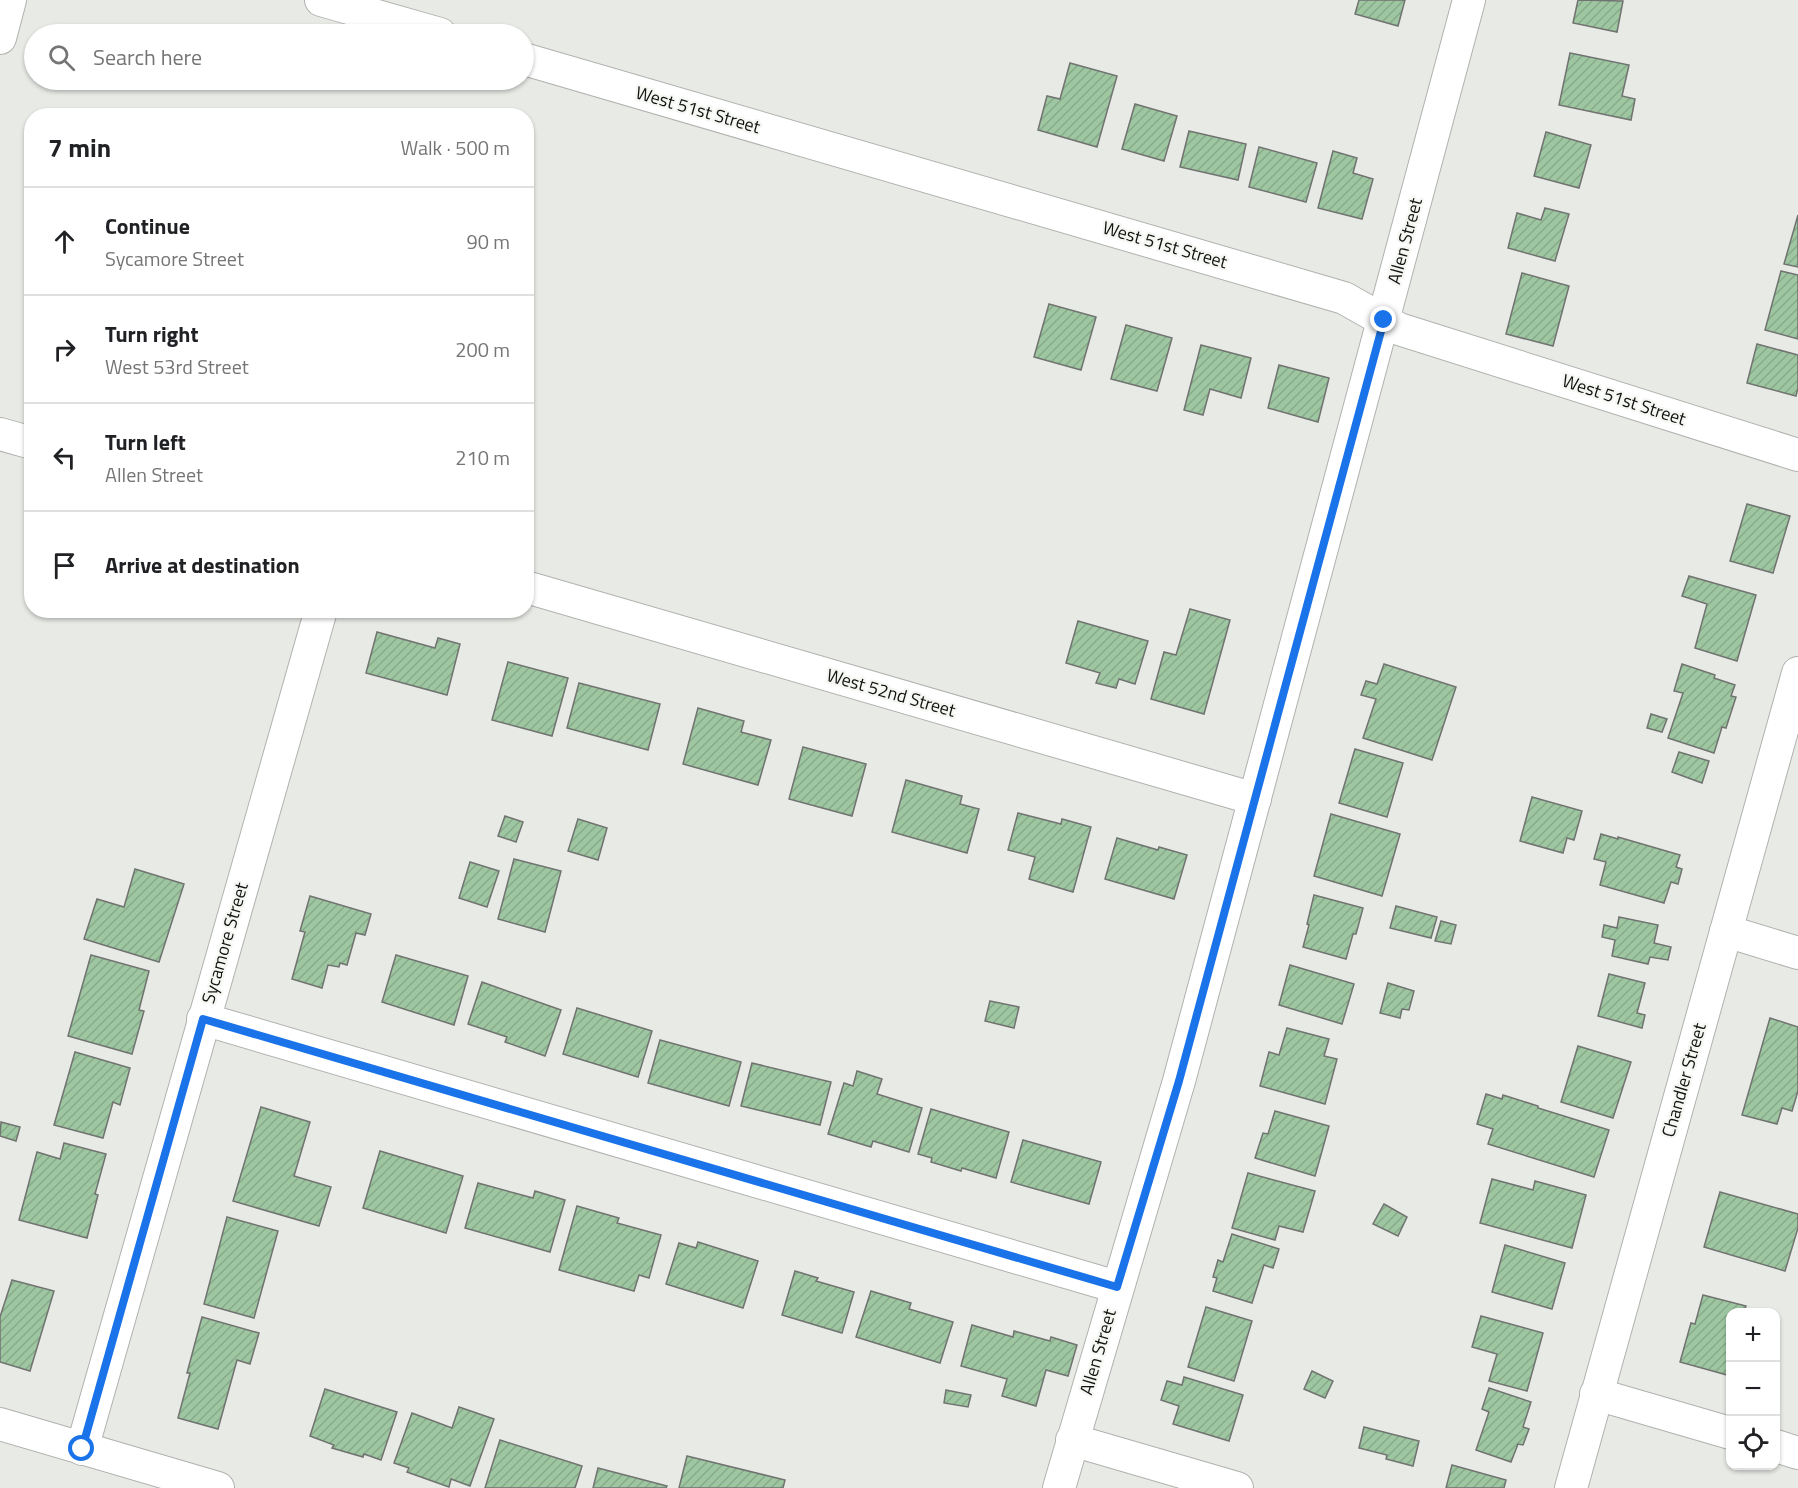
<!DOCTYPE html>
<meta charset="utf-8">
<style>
body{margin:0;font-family:"Titillium Web",sans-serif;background:#f2f2f2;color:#202124}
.controls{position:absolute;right:18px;bottom:18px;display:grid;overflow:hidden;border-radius:12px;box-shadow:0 2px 4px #0004}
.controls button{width:54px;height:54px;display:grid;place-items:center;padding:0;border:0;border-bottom:2px solid #e0e0e0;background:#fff;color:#202124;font:30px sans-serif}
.stop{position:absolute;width:18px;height:18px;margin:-14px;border:4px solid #1a73e8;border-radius:50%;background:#fff}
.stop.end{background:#1a73e8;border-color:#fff;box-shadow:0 2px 6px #0008}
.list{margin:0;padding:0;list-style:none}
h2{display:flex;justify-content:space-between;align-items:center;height:78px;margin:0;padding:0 24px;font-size:26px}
h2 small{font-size:20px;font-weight:400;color:#757577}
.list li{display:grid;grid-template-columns:39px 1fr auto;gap:18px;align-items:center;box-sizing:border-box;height:108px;padding:0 24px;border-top:2px solid #e0e0e0}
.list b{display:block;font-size:22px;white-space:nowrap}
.list p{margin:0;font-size:20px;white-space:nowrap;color:#757577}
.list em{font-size:20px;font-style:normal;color:#757577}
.icon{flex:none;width:33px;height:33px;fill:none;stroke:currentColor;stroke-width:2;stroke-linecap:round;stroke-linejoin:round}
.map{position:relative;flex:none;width:1798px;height:1488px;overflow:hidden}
.search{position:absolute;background:#fff;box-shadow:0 2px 4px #0004;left:24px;top:24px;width:510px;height:66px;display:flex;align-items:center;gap:15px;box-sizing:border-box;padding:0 21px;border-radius:33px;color:#757577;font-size:22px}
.panel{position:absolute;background:#fff;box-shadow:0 2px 4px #0004;left:24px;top:108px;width:510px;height:510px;border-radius:24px}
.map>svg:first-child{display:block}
</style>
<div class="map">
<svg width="1798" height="1488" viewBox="0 0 1798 1488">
<defs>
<pattern id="building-hatch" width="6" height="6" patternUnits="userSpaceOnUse" patternTransform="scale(1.5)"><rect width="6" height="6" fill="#9ec7a1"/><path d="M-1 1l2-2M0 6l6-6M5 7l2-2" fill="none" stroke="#87aa8a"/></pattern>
</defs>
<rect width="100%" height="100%" fill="#e8eae6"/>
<!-- building -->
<g fill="url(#building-hatch)" stroke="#707370" stroke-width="1.5">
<polygon points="1359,0 1405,0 1398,26 1355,14"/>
<polygon points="1578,0 1623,1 1617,32 1573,23"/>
<polygon points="1570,53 1629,65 1622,96 1635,99 1631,120 1559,105"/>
<polygon points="1070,63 1117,76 1097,147 1038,130 1047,96 1060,99"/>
<polygon points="1135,104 1177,116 1164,161 1122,149"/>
<polygon points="1189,131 1246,144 1238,180 1180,167"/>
<polygon points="1546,132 1591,145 1579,188 1534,176"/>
<polygon points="1259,147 1317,163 1306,202 1249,187"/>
<polygon points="1333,151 1357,158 1353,173 1373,179 1362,219 1318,208"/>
<polygon points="1545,208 1569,214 1555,261 1508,248 1517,213 1541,220"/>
<polygon points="1798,215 1798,267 1784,264"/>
<polygon points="1781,271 1798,275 1798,339 1765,330"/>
<polygon points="1522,273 1569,286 1553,346 1506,334"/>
<polygon points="1049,304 1096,317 1081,370 1034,357"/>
<polygon points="1126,325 1172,338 1157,391 1111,379"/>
<polygon points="1757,344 1798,355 1798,388 1796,396 1747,383"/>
<polygon points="1201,345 1251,358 1241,398 1210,389 1203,415 1184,410"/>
<polygon points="1279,365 1329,378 1318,422 1268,408"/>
<polygon points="1747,504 1790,516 1773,573 1730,561"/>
<polygon points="1689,576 1756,595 1737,661 1695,648 1707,604 1682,596"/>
<polygon points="1190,609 1230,620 1204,714 1151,699 1164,652 1176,655"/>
<polygon points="1078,621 1148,641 1135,684 1119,679 1116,688 1096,683 1100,673 1066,663"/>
<polygon points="377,632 435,648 438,638 460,644 447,695 366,673"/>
<polygon points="508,662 568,678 552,736 492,720"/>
<polygon points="1384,664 1456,687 1432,760 1363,738 1376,699 1361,695 1366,681 1377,684"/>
<polygon points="1682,664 1715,675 1714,678 1735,685 1731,696 1736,697 1726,728 1722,727 1714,753 1668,738 1683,693 1674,691"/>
<polygon points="579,683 660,704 648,750 567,728"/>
<polygon points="698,708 744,721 741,732 771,740 758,785 683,764"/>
<polygon points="1651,714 1667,719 1662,732 1647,728"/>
<polygon points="803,747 866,764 852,816 789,799"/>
<polygon points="1355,749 1403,763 1387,817 1339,803"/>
<polygon points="1679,752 1709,761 1702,783 1672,772"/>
<polygon points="906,780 962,796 960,804 979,809 967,853 892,832"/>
<polygon points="1532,797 1582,811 1574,840 1567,838 1563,853 1520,841"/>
<polygon points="1018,813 1061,824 1062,819 1091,827 1073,892 1029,879 1035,857 1008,850"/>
<polygon points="1331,814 1400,834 1382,896 1314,876"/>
<polygon points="505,816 523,822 516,842 498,836"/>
<polygon points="578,819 607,828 598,860 568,851"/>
<polygon points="1601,834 1618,839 1618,837 1680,855 1676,867 1682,869 1678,884 1671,882 1664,903 1600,885 1606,862 1594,859"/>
<polygon points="1117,838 1158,850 1159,847 1187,855 1174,899 1105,879"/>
<polygon points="514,859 561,871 545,932 498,919"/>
<polygon points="470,862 499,871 487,907 459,898"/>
<polygon points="135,869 184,884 159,962 84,939 97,899 124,907"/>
<polygon points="1314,895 1363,908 1356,934 1353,934 1346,959 1303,947 1309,925 1307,924"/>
<polygon points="310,896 371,914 365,935 356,933 347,965 340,963 339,967 328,965 322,988 292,979 305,932 300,931"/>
<polygon points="1396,906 1437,917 1431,938 1390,928"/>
<polygon points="1619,917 1658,925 1654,943 1671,947 1668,960 1650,957 1648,964 1612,956 1615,940 1602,937 1604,925 1617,928"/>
<polygon points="1441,921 1456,925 1451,944 1435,941"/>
<polygon points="91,955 149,971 139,1010 144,1011 132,1054 68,1036"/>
<polygon points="396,955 468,976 454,1025 382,1002"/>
<polygon points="1290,965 1354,984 1342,1024 1279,1005"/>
<polygon points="1609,974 1645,983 1637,1013 1645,1015 1642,1028 1598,1016"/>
<polygon points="482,982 561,1010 545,1056 505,1042 507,1037 468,1024"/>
<polygon points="1388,983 1414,991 1409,1010 1402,1009 1400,1018 1380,1013"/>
<polygon points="990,1001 1019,1007 1014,1028 985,1021"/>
<polygon points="577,1008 652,1031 638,1077 563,1054"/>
<polygon points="1770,1018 1798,1027 1798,1091 1792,1111 1782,1108 1777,1124 1742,1115"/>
<polygon points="1287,1028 1329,1039 1324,1056 1337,1059 1325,1104 1260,1086 1269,1052 1279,1055"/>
<polygon points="660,1040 741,1062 729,1106 648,1083"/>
<polygon points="1578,1046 1631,1062 1613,1118 1561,1102"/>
<polygon points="75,1052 130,1068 120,1105 113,1102 103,1138 54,1125"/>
<polygon points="752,1063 831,1082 820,1125 741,1106"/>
<polygon points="857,1071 882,1079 877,1094 922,1108 909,1152 873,1141 871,1147 828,1134 844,1083 853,1086"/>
<polygon points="1486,1094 1502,1099 1503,1095 1538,1106 1538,1108 1609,1130 1594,1177 1488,1144 1493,1129 1477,1124"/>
<polygon points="261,1107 310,1122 294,1176 331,1187 319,1226 233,1201"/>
<polygon points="931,1109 1009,1132 996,1178 962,1168 961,1171 931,1162 932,1158 918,1154"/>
<polygon points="1275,1111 1329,1126 1315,1176 1255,1158 1263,1133 1268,1134"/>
<polygon points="1,1122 20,1127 16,1141 0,1136"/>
<polygon points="1023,1140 1101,1162 1089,1204 1011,1182"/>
<polygon points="64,1143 106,1154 95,1194 98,1195 87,1238 19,1220 37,1152 60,1159"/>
<polygon points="380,1151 463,1176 446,1233 363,1208"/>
<polygon points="1248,1173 1315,1191 1303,1232 1279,1226 1275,1240 1232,1228"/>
<polygon points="1492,1179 1533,1190 1535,1181 1586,1195 1572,1248 1480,1223"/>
<polygon points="478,1183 533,1198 535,1191 565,1200 550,1252 465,1228"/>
<polygon points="1720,1192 1798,1214 1798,1228 1785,1271 1704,1247"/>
<polygon points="1384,1204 1407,1217 1398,1236 1373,1224"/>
<polygon points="577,1206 619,1218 617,1223 661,1235 649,1278 639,1275 634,1291 559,1270"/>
<polygon points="227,1217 278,1231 254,1318 204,1304"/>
<polygon points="1232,1234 1279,1249 1273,1268 1264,1265 1252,1303 1213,1291 1217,1278 1213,1277 1218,1260 1223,1262"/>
<polygon points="698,1242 758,1261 743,1308 666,1284 679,1243 696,1248"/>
<polygon points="1505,1245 1565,1263 1552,1309 1492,1292"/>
<polygon points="795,1271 818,1278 816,1281 854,1292 842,1333 782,1315"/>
<polygon points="12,1280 54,1291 30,1371 0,1362 0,1317"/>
<polygon points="871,1291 911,1303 909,1309 953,1322 940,1363 856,1337"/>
<polygon points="1703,1295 1746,1306 1744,1312 1730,1312 1730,1362 1727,1375 1680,1362 1691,1323 1695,1324"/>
<polygon points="1206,1307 1252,1321 1234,1381 1188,1367"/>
<polygon points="1481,1316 1543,1333 1527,1391 1489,1381 1497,1354 1472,1347"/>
<polygon points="202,1317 259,1333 250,1364 237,1360 218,1429 178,1418 190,1373 187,1373"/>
<polygon points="972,1325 1013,1337 1014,1331 1050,1341 1051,1337 1077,1345 1068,1376 1046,1370 1036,1406 1002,1396 1007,1379 961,1366"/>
<polygon points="1312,1371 1333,1381 1325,1398 1304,1389"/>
<polygon points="1184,1377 1243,1395 1229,1441 1173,1424 1179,1406 1161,1400 1167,1381 1182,1385"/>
<polygon points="1489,1388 1531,1402 1523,1427 1529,1429 1523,1445 1518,1444 1511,1462 1476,1450 1489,1412 1482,1409"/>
<polygon points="325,1389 397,1412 381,1460 364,1454 363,1457 332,1448 334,1445 310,1436"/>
<polygon points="946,1390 971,1395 968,1407 944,1403"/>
<polygon points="459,1407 494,1419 470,1486 451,1479 449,1487 407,1472 409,1468 394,1463 412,1413 452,1428"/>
<polygon points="1364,1427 1419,1441 1413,1466 1386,1459 1387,1455 1359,1448"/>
<polygon points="500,1440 582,1466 575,1488 485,1488"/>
<polygon points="687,1456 785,1480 783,1488 679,1488"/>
<polygon points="1452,1465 1506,1480 1504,1488 1446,1488"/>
<polygon points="598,1468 667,1486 666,1488 593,1488"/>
</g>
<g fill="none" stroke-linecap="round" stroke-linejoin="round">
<!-- minor casing -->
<g stroke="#b1b2af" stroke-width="34">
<g id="minor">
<polyline points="321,0 440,34"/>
<polyline points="0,38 10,0"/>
<polyline points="524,59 1344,298 1399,329 1798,455"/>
<polyline points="0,434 32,443"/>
<polyline points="526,587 1255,799"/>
<polyline points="1726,931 1798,953"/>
<polyline points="203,1019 1117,1287"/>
<polyline points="1596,1394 1730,1433"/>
<polyline points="0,1424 218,1488"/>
<polyline points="1072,1440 1237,1488"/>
<polyline points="1776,1446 1798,1453"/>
<polyline points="82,1449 321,610"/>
<polyline points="1059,1488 1179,1081 1469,0"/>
<polyline points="1571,1488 1798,673"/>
</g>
</g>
<!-- minor -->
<use href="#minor" stroke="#fff" stroke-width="32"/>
</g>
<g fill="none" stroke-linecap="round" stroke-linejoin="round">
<!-- route -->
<polyline stroke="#1a73e8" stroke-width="8" points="82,1449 203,1019 1117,1287 1179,1081 1384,320"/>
</g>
<g text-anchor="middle" stroke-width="4.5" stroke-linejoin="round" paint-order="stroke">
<!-- street labels -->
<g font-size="18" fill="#121211" stroke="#f5f7f3">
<text transform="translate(698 110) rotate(16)" y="6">West 51st Street</text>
<text transform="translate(1405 241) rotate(-75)" y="6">Allen Street</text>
<text transform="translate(1165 245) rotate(16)" y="6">West 51st Street</text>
<text transform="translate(1624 400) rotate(18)" y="6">West 51st Street</text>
<text transform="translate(891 693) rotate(16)" y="6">West 52nd Street</text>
<text transform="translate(225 943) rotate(-74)" y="6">Sycamore Street</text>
<text transform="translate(1684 1080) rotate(-74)" y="6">Chandler Street</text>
<text transform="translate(1098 1352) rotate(-74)" y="6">Allen Street</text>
</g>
</g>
</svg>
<div class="controls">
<button>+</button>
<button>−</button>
<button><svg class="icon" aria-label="locate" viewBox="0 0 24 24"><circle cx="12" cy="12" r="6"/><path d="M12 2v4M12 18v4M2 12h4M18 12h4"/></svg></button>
</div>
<div class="stop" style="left:82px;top:1449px"></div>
<div class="stop end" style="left:1384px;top:320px"></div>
<div class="search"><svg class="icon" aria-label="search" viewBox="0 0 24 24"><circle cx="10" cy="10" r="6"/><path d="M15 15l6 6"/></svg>Search here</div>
<section class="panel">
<h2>7 min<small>Walk · 500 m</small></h2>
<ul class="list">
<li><svg class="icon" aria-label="ahead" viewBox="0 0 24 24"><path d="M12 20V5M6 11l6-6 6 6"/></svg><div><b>Continue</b><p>Sycamore Street</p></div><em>90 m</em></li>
<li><svg class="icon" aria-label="right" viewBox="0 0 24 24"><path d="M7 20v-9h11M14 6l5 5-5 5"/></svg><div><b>Turn right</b><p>West 53rd Street</p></div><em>200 m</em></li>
<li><svg class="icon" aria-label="left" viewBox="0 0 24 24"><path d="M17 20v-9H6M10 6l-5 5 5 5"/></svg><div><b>Turn left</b><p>Allen Street</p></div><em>210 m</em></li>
<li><svg class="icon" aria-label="arrive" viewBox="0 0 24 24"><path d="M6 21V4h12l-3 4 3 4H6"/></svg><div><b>Arrive at destination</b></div></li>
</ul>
</section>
</div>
